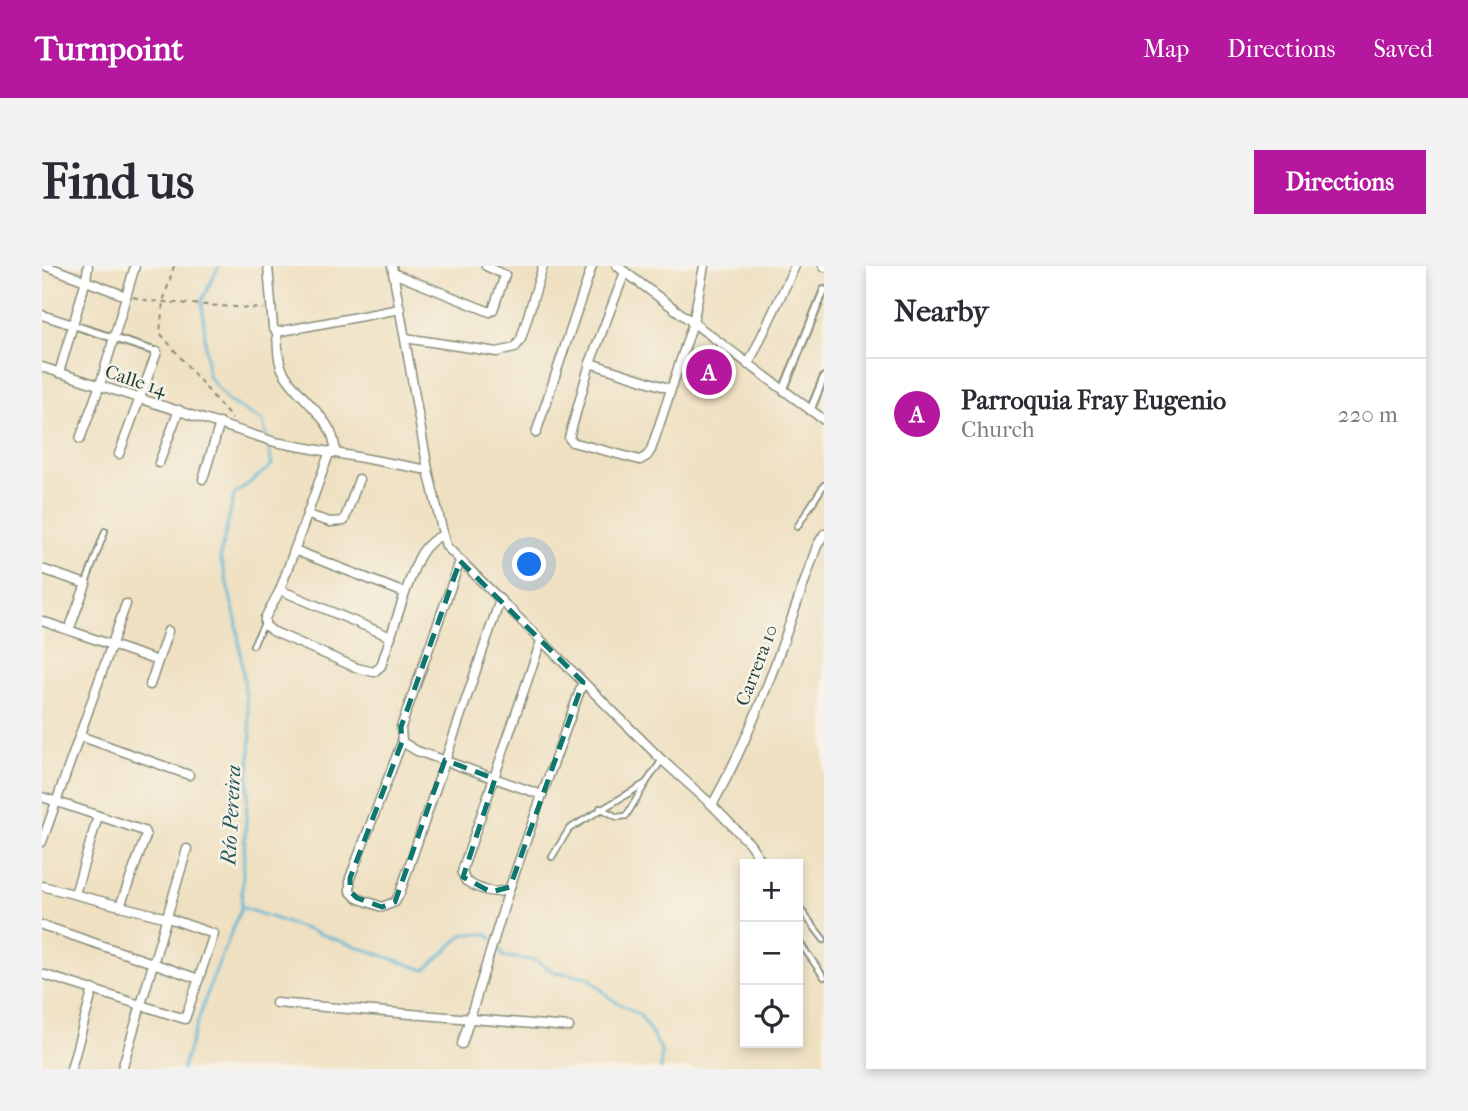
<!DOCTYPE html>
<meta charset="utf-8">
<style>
body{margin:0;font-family:"IM FELL French Canon",serif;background:#f2f2f3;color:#2b2b33}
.controls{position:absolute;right:21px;bottom:21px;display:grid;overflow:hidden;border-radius:0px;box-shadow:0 4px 10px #0003}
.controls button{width:63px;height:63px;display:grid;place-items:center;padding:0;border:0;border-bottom:2px solid #e1e1e2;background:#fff;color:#2b2b33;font:35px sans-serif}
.you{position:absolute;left:488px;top:299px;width:24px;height:24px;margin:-18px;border:5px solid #fff;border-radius:50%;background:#1a73e8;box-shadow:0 0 0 10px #1a73e833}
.badge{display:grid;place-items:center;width:46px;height:46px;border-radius:50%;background:#b5179e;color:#fff;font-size:23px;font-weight:700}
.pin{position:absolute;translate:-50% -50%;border:4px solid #fff;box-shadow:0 2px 7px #0006}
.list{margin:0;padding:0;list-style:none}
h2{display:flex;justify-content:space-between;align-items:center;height:91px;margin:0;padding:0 28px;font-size:30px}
h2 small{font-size:23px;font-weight:400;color:#7c7c81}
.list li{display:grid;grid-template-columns:46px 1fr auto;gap:21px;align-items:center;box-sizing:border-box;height:112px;padding:0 28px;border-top:2px solid #e1e1e2}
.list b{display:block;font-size:26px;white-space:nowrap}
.list p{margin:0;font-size:23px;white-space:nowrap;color:#7c7c81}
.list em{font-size:23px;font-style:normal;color:#7c7c81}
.icon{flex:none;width:38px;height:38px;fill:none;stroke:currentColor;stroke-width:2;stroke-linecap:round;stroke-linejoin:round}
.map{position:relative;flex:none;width:782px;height:803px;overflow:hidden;border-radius:0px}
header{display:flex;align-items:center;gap:42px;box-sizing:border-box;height:98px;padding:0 35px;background:#b5179e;color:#fff}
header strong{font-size:33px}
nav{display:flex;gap:38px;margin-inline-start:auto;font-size:24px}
.intro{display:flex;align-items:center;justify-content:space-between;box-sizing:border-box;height:168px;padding:0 42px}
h1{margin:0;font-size:49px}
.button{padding:18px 32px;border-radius:0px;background:#b5179e;color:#fff;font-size:24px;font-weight:700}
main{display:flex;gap:42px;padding:0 42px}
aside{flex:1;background:#fff;border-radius:0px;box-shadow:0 4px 10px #0003}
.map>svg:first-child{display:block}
</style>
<header>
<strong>Turnpoint</strong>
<nav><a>Map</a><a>Directions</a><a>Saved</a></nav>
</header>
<div class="intro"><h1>Find us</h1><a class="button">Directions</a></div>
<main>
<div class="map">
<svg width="782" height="803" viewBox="0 0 782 803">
<rect width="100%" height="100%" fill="#f7f3e8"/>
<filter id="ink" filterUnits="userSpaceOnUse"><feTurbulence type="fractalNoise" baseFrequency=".0143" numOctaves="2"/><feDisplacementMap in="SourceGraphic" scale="14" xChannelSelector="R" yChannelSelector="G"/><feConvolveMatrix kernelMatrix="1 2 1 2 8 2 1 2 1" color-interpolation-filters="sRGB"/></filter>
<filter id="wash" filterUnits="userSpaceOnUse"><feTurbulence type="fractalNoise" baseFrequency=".00686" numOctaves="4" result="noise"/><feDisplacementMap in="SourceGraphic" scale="28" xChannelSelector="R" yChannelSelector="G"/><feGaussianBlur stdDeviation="1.57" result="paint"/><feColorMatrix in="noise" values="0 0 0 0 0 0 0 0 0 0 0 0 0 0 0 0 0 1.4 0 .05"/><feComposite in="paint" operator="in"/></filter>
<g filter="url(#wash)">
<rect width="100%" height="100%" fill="#efe0c1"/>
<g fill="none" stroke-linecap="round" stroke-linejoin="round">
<!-- stream -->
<g stroke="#58b5d6" stroke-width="2.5">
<polyline points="177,0 160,34 166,110 186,135 221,155 230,199 192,229 178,291 194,353 209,470 199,641 383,704 422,668 446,668 450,673"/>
<polyline points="454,678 462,691 492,694 513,706 546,711 568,732 598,749 619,783 619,803"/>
<polyline points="140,803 167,722 199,642"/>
</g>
</g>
</g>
<g filter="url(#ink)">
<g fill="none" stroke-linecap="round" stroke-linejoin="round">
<!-- service casing -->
<g stroke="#878e7a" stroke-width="8">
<g id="service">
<polyline points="755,261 782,219"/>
<polyline points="44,317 63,265"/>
<polyline points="211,379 222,358"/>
<polyline points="558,542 575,551 584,550 604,517"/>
<polyline points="510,591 527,563 604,517 620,494"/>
<polyline points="756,640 782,674"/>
<polyline points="756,674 782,711"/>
</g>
</g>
<!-- pedestrian casing -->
<g stroke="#878e7a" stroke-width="10">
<g id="pedestrian">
<polyline points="31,59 115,86"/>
<polyline points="741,125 782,24"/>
<polyline points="768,145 782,111"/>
</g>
</g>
<!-- minor casing -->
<g stroke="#878e7a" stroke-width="11">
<g id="minor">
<polyline points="4,0 84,30"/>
<polyline points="226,0 231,62 235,66 358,43"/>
<polyline points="350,0 386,204 404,280 620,494 670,539 708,578 721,598"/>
<polyline points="575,0 782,154"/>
<polyline points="781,0 782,1"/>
<polyline points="583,6 548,97 527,172 530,176 598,194 605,190 609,184 651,57 662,0"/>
<polyline points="351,7 448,46 451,44 463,9 444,0"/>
<polyline points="0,49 31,59"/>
<path d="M235 66C236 79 235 94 241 105 255 132 295 154 293 186"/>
<polyline points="363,72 455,86 473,82 479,73 501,0"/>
<polyline points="548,97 629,123"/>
<polyline points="706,99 753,0"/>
<polyline points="0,101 233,176 386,204"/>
<polyline points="17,107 44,14 46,0"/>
<polyline points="494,167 550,0"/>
<polyline points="38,173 58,119 93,0"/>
<polyline points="288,185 238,324 223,352 223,359 230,365 315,402 332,406 339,400 363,327"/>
<polyline points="77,188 115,86"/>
<polyline points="117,197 137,144"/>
<polyline points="161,213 178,157"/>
<polyline points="266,249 288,256 302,255 317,213"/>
<path d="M252 284 363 327C372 305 376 279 401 269"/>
<polyline points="418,295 359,461 360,476 375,485 500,529 541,416"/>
<polyline points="0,303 44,318 27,364"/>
<polyline points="238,324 349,371"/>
<polyline points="0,355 116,395"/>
<path d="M499 375 422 599 420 607 424 615C436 623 455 631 468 621L500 529"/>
<polyline points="108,419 126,365"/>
<polyline points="38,470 147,509"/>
<polyline points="360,476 308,612 308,625 315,632 340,641 353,636 358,627 458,334"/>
<polyline points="0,531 102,565 104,570 78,640"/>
<path d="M670 539C716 458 744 367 775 280L782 268"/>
<polyline points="0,576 84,338"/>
<polyline points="0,620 129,653 172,668 143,753 0,708"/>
<polyline points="33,628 56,550"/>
<polyline points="0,659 157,713"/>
<polyline points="234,737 527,761"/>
<polyline points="420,778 468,621"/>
<polyline points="29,803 51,723"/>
<polyline points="80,803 145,583"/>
</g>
</g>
<!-- path -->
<g stroke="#878e7a" stroke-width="2" stroke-dasharray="5 5" stroke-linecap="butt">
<polyline points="132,0 121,36 118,67 190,153"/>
<polyline points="91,31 107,35 221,43"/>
</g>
<!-- service -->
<use href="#service" stroke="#fff" stroke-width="4.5"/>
<!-- pedestrian -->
<use href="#pedestrian" stroke="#fff" stroke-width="6"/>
<!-- minor -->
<use href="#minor" stroke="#fff" stroke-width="8"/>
</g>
</g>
<!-- marked area -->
<path fill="none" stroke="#0f766e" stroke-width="5" stroke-dasharray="14 9" stroke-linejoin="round" d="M418 295 541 416 468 621 449 626 421 611 453 513 403 494 353 636 340 641 315 632 308 625V612L360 476 359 461Z"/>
<g text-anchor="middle" stroke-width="5" stroke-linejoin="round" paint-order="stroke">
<!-- street labels -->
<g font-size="19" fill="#1f3d34" stroke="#f7f3e8">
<text transform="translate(94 114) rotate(18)" y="7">Calle 14</text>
<text transform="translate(714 399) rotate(-69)" y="7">Carrera 10</text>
</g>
<!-- water labels -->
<g font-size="21" font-style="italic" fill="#2d5b5c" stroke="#f7f3e8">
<text transform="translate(189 549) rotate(-87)" y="7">Río Pereira</text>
</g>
</g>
</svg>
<div class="controls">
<button>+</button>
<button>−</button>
<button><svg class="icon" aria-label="locate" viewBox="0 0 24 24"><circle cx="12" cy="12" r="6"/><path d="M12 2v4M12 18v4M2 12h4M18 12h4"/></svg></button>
</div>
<div class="you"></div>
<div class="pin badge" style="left:667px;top:106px">A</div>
</div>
<aside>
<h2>Nearby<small></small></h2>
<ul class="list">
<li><span class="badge">A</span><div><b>Parroquia Fray Eugenio</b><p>Church</p></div><em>220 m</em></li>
</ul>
</aside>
</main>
